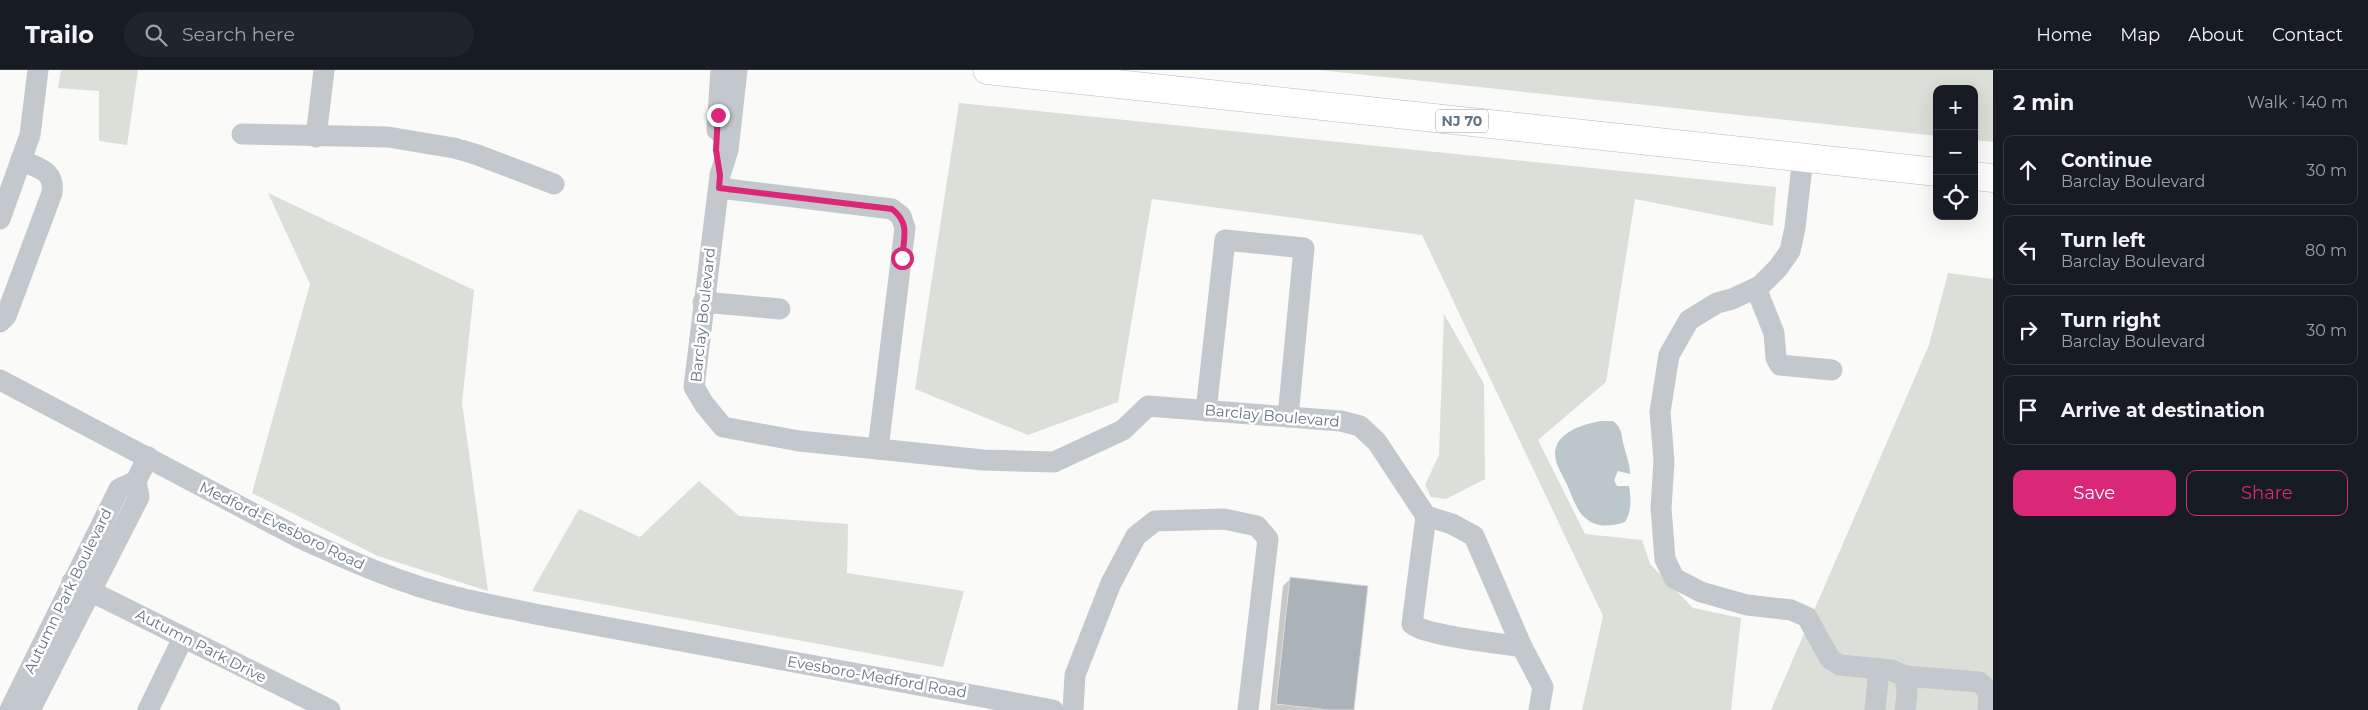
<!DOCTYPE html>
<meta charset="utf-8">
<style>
body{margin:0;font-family:Montserrat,sans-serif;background:#20242c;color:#f1f3f6}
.controls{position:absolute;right:15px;top:15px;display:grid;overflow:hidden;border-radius:10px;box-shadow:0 5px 20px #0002}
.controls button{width:45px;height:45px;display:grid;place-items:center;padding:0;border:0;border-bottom:1px solid #363941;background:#171b24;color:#f1f3f6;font:25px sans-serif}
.stop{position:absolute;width:15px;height:15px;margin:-11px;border:4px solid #db2777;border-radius:50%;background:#fff}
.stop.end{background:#db2777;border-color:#fff;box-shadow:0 1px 5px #0008}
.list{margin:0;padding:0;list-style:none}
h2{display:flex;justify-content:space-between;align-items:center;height:65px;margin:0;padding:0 20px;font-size:21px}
h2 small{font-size:16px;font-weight:400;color:#9ea1a6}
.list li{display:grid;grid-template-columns:32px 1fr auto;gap:15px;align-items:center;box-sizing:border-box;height:70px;margin:0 10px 10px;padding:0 10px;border:1px solid #363941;border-radius:10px}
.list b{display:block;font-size:19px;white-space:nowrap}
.list p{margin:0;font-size:16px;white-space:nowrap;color:#9ea1a6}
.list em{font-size:16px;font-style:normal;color:#9ea1a6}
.actions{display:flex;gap:10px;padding:15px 20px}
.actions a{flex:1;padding:11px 0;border:1px solid #db2777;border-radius:10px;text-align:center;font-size:18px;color:#db2777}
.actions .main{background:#db2777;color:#fff}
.icon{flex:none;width:28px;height:28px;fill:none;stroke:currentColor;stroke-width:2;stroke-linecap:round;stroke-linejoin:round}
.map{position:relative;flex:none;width:1993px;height:640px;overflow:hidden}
header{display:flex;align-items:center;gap:30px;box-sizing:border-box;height:70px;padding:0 25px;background:#171b24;border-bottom:1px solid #363941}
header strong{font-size:24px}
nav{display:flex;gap:28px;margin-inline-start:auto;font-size:18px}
.search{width:350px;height:45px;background:#20242c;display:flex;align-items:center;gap:12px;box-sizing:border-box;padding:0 18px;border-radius:28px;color:#9ea1a6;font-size:19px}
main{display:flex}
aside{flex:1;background:#171b24}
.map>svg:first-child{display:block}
</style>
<header>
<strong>Trailo</strong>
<div class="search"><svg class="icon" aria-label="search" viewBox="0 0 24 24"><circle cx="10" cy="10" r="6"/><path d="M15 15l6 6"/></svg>Search here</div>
<nav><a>Home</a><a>Map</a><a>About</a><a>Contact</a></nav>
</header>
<main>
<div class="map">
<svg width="1993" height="640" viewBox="0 0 1993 640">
<rect width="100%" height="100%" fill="#fafaf8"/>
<!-- green -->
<g fill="#dadfd7">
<polygon points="61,0 138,0 127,75 99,71 99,21 58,18"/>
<polygon points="1319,0 1993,0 1993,72 1974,70 1974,19 1937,19 1937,66"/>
<polygon points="959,33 1776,117 1773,156 1635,129 1606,312 1538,370 1585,464 1642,470 1650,494 1693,538 1741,548 1731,640 1582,640 1603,546 1422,165 1152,129 1118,332 1028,365 915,319"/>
<polygon points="268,123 474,220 462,333 488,521 378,486 252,423 310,214"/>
<polygon points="1948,203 1993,209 1993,640 1771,640 1929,275"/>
<polygon points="1444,244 1484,314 1485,409 1446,429 1431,427 1425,415 1439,385"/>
<polygon points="699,411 739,446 848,454 847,503 964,521 943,597 532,521 579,439 640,467"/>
</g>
<!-- water -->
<path fill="#bbc7cb" d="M1601 351H1613C1623 359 1621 365 1624 376 1626 386 1630 393 1630 404L1618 401 1614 410 1617 416H1629C1631 428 1632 441 1625 452 1613 456 1598 458 1588 450 1577 443 1573 428 1568 417 1564 407 1555 395 1555 384 1555 362 1584 354 1601 351Z"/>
<!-- shadow -->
<polygon fill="#0003" points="1290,509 1353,640 1270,640 1283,516"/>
<!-- building -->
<polygon fill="#aab3b9" stroke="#dcdcda" points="1290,507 1368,516 1354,640 1328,640 1276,634"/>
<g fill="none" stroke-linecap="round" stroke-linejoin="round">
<!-- highway casing -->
<g stroke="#b4b9bd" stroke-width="29">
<g id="highway">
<polyline points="987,0 1937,102"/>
<polyline points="1974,106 1993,108"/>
</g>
</g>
<!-- minor -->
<g stroke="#c3c8cc" stroke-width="21">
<polyline points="717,60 721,0"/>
<polyline points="242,64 388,67 454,78 475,84 554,114"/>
<polyline points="316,67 324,0"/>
<polyline points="1803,87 1795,158 1790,181 1778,198 1760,216 1732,229 1717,233 1689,250 1669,285 1660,342 1664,391 1661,438 1665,489 1674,508 1701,522 1747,535 1791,540 1807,547 1830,589 1840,595 1891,600 1905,606 1907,624 1905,640"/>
<polyline points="719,118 892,139 901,146 905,158 878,379 799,371 723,357 704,334 694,317 720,105 728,80 737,0"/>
<polyline points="0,149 30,65 38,0"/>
<polyline points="1756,218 1774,263 1776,288 1780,295 1832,300"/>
<polyline points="703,232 780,239"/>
<path d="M0 252 6 246 52 123C55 100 39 99 21 90"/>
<path d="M0 310 300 468C350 491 402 514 456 527 482 534 509 538 535 544L1053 640"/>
<polyline points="1206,341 1225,170 1304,178 1288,347"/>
<polyline points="878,379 983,390 1054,392 1123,360 1148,336 1341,351 1360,356 1377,372 1426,446 1452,454 1474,466 1522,577 1543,617 1539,640"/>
<path d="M1426 446 1412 554C1426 566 1500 573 1522 577"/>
<polyline points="72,512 330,640"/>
<path d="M1905 606 1979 612C1990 620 1989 628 1988 640"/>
<polyline points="10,640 119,419 136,411"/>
<polyline points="30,640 139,427 136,411 148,387"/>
<polyline points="148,640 183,568"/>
<polyline points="1073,640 1075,605 1111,513 1136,466 1155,451 1224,449 1257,456 1268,469 1248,640"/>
<polyline points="1875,640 1879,599"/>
</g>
<!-- highway -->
<use href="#highway" stroke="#fff" stroke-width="28"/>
</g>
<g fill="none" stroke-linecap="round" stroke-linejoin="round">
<!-- route -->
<path stroke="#db2777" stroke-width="6" d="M718 45 716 80 720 105 719 118 892 139C910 153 904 167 902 188"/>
</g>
<g text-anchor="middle" stroke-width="5" stroke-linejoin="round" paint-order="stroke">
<!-- shield labels -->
<rect fill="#fff" stroke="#939fa8" stroke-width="1" x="1436" y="39.5" width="52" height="23" rx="4"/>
<g font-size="14" font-weight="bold" fill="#657683">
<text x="1462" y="56">NJ 70</text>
</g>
<!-- street labels -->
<g font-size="15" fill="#657683" stroke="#fff">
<text transform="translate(703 245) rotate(-84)" y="5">Barclay Boulevard</text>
<text transform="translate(1272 346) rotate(5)" y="5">Barclay Boulevard</text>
<text transform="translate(282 456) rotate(26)" y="5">Medford-Evesboro Road</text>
<text transform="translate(68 521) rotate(-64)" y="5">Autumn Park Boulevard</text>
<text transform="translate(201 576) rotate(27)" y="5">Autumn Park Drive</text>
<text transform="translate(877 607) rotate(10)" y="5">Evesboro-Medford Road</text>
</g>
</g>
</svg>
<div class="controls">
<button>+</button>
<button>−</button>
<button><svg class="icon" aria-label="locate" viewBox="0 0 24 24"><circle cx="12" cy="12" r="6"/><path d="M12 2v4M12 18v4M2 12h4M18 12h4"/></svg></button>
</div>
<div class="stop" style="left:902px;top:188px"></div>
<div class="stop end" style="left:718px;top:45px"></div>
</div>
<aside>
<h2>2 min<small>Walk · 140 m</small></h2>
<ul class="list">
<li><svg class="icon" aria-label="ahead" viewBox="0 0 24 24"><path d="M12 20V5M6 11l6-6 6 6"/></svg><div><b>Continue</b><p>Barclay Boulevard</p></div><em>30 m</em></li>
<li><svg class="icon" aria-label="left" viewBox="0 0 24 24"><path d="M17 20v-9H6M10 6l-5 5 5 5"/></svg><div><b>Turn left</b><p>Barclay Boulevard</p></div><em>80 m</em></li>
<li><svg class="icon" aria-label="right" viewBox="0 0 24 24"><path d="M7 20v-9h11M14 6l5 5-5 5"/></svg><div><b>Turn right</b><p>Barclay Boulevard</p></div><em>30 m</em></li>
<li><svg class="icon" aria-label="arrive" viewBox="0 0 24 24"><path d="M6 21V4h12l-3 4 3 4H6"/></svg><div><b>Arrive at destination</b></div></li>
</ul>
<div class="actions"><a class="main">Save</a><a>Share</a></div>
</aside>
</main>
